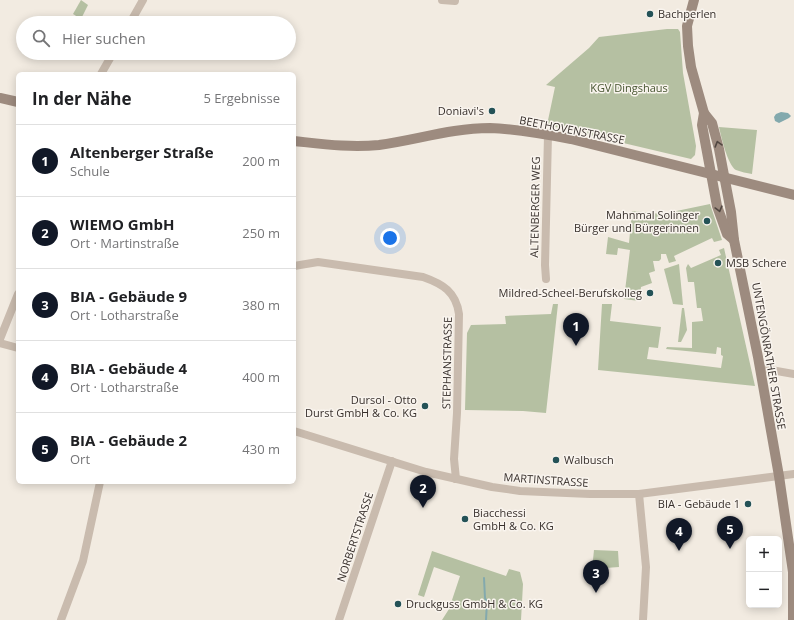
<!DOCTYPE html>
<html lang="de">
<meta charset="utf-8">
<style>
body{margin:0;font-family:"Open Sans",sans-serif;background:#f6f6f6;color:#202124}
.controls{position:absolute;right:12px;bottom:12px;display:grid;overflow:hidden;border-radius:6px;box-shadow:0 2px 10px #0003}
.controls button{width:36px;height:36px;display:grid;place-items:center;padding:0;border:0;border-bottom:1px solid #e0e0e0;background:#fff;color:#202124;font:20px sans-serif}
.you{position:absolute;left:390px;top:238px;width:14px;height:14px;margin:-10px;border:3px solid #fff;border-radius:50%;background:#1a73e8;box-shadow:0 0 0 6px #1a73e833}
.badge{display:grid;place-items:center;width:26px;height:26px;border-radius:50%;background:#111827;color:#fff;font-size:13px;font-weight:700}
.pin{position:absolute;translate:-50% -33px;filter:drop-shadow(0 1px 2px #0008)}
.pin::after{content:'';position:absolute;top:21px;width:14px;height:12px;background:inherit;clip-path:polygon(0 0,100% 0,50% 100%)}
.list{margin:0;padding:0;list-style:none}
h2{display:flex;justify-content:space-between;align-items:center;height:52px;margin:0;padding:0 16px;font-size:17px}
h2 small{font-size:13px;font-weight:400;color:#757577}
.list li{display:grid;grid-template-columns:26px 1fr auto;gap:12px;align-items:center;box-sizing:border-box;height:72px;padding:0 16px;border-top:1px solid #e0e0e0}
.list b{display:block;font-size:15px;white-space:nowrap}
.list p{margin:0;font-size:13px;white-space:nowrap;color:#757577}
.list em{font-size:13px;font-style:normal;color:#757577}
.icon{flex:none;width:22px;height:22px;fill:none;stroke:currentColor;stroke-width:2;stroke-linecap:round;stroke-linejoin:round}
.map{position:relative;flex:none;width:794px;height:620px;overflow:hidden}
.search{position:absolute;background:#fff;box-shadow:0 2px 10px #0003;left:16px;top:16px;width:280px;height:44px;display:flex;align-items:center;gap:10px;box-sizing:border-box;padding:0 14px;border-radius:22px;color:#757577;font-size:15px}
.panel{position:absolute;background:#fff;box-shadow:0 2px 10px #0003;left:16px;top:72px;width:280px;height:412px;border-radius:6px}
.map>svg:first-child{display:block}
</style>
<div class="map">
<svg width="794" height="620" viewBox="0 0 794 620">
<rect width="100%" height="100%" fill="#f2ebe1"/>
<!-- green -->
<g fill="#b5c0a2">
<polygon points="81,0 88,5 81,19 73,14"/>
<polygon points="667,29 678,29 680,32 683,73 696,146 695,155 691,159 547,125 555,87 546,85 589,48 599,37"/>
<path d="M719 127 757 130 752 174C747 173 741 172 736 170 728 166 721 136 719 127Z"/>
<polygon points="710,204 722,240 714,242 712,238 674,256 676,261 669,263 666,254 661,254 661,259 659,261 653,261 655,271 649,273 652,283 641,287 639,301 624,299 630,250 618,248 617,255 606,254 608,237 629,243 632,211 662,214"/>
<polygon points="724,248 755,386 598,370 602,304 612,304 610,321 661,327 658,348 649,347 647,359 721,368 723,356 721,355 721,348 717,347 716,354 666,349 667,347 692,348 692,322 703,321 701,308 697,308 694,282 688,282 686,268 688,264 691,268 721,255 719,250"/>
<polygon points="679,264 683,305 673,304 664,269"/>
<polygon points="553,304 558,304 546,413 523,411 465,410 467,333 471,325 506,324 505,316 551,314"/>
<polygon points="682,308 684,308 687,330 681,342 678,342"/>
<polygon points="594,550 618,551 619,567 592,569"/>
<polygon points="432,551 506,576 509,569 520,572 523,584 521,620 442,620 449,609 460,576 434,567 424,597 418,595"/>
</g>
<!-- water -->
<polygon fill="#83a9ad" points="781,112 788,113 791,116 789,118 779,123 775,121 774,117 776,114"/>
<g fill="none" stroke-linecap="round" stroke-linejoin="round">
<!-- stream -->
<polyline stroke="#83a9ad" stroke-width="2" points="484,578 485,598 487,602 486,620"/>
<!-- street -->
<g stroke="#c9bbae" stroke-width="8">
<polyline points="442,0 455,1 455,0"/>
<polyline points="130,23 143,0"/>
<polyline points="101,74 113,53"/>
<path d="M294 266 318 262 423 277C443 284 456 292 459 314L457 413 454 459 456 479"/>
<polyline points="546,279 545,265 548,135"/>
<polyline points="0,339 18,294"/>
<polyline points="0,343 18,348"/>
<polyline points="760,368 794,374"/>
<polyline points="294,431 426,472 492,487 520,491 590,494 639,494 794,474"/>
<polyline points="639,494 646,567 643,620"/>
<polyline points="61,620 83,561 100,482"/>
<polyline points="339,620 392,461"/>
</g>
<!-- secondary -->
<g stroke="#9d8b7f" stroke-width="10">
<polyline points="694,0 687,26 688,46 691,67 704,113 712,123 719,149 731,212 734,240 758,357 779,476 793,572 793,620"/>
<polyline points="0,98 18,102"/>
<polyline points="704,113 702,125 717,206 727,234 734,240"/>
<path d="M294 141C322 144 350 148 379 145 416 140 452 128 490 128 517 129 544 134 571 139L794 195"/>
</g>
</g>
<!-- one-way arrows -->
<defs><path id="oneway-chevron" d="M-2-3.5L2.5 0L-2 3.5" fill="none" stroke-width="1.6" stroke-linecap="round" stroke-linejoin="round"/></defs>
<g stroke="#514741">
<use href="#oneway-chevron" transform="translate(718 144) rotate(-106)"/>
<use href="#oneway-chevron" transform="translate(719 209) rotate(75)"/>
</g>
<!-- markers -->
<g fill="#245257" stroke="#f9f4ee" stroke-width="1.5">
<circle cx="650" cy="14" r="4"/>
<circle cx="492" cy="111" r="4"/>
<circle cx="707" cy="221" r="4"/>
<circle cx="718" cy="263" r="4"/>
<circle cx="650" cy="293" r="4"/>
<circle cx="425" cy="406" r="4"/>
<circle cx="556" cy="460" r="4"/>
<circle cx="748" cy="504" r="4"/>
<circle cx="465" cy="519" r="4"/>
<circle cx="398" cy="604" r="4"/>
</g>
<g text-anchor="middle" stroke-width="3" stroke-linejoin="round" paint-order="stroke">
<!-- poi labels -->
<g font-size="11" fill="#38302c" stroke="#f9f4ee" text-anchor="start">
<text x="658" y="18">Bachperlen</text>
<text x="484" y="115" text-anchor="end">Doniavi's</text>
<text x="699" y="219" text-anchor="end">Mahnmal Solinger<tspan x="699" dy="13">Bürger und Bürgerinnen</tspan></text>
<text x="726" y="267">MSB Schere</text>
<text x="642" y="297" text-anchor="end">Mildred-Scheel-Berufskolleg</text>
<text x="417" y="404" text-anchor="end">Dursol - Otto<tspan x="417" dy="13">Durst GmbH &amp; Co. KG</tspan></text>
<text x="564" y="464">Walbusch</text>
<text x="740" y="508" text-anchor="end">BIA - Gebäude 1</text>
<text x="473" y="517">Biacchessi<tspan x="473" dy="13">GmbH &amp; Co. KG</tspan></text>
<text x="406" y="608">Druckguss GmbH &amp; Co. KG</text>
</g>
<!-- park labels -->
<g font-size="11" fill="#475531" stroke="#f9f4ee">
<text x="629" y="92">KGV Dingshaus</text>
</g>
<!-- street labels -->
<g font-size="11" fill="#38302c" stroke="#f9f4ee">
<text transform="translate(572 130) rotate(11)" y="4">BEETHOVENSTRASSE</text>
<text transform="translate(535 207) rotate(-89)" y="4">ALTENBERGER WEG</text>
<text transform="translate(769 356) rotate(80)" y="4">UNTENGÖNRATHER STRASSE</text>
<text transform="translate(447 363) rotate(-89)" y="4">STEPHANSTRASSE</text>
<text transform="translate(546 480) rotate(4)" y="4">MARTINSTRASSE</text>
<text transform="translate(355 537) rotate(-72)" y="4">NORBERTSTRASSE</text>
</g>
</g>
</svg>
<div class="controls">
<button>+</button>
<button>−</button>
</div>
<div class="you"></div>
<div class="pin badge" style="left:576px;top:346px">1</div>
<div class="pin badge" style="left:423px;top:508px">2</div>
<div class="pin badge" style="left:596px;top:593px">3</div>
<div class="pin badge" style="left:679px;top:551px">4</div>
<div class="pin badge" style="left:730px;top:549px">5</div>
<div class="search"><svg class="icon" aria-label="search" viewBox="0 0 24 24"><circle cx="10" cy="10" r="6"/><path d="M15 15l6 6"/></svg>Hier suchen</div>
<section class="panel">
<h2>In der Nähe<small>5 Ergebnisse</small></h2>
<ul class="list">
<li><span class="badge">1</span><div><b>Altenberger Straße</b><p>Schule</p></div><em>200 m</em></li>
<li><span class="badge">2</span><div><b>WIEMO GmbH</b><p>Ort · Martinstraße</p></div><em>250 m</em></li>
<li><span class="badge">3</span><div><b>BIA - Gebäude 9</b><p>Ort · Lotharstraße</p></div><em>380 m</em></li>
<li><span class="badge">4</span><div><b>BIA - Gebäude 4</b><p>Ort · Lotharstraße</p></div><em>400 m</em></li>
<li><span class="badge">5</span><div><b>BIA - Gebäude 2</b><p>Ort</p></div><em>430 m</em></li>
</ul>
</section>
</div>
